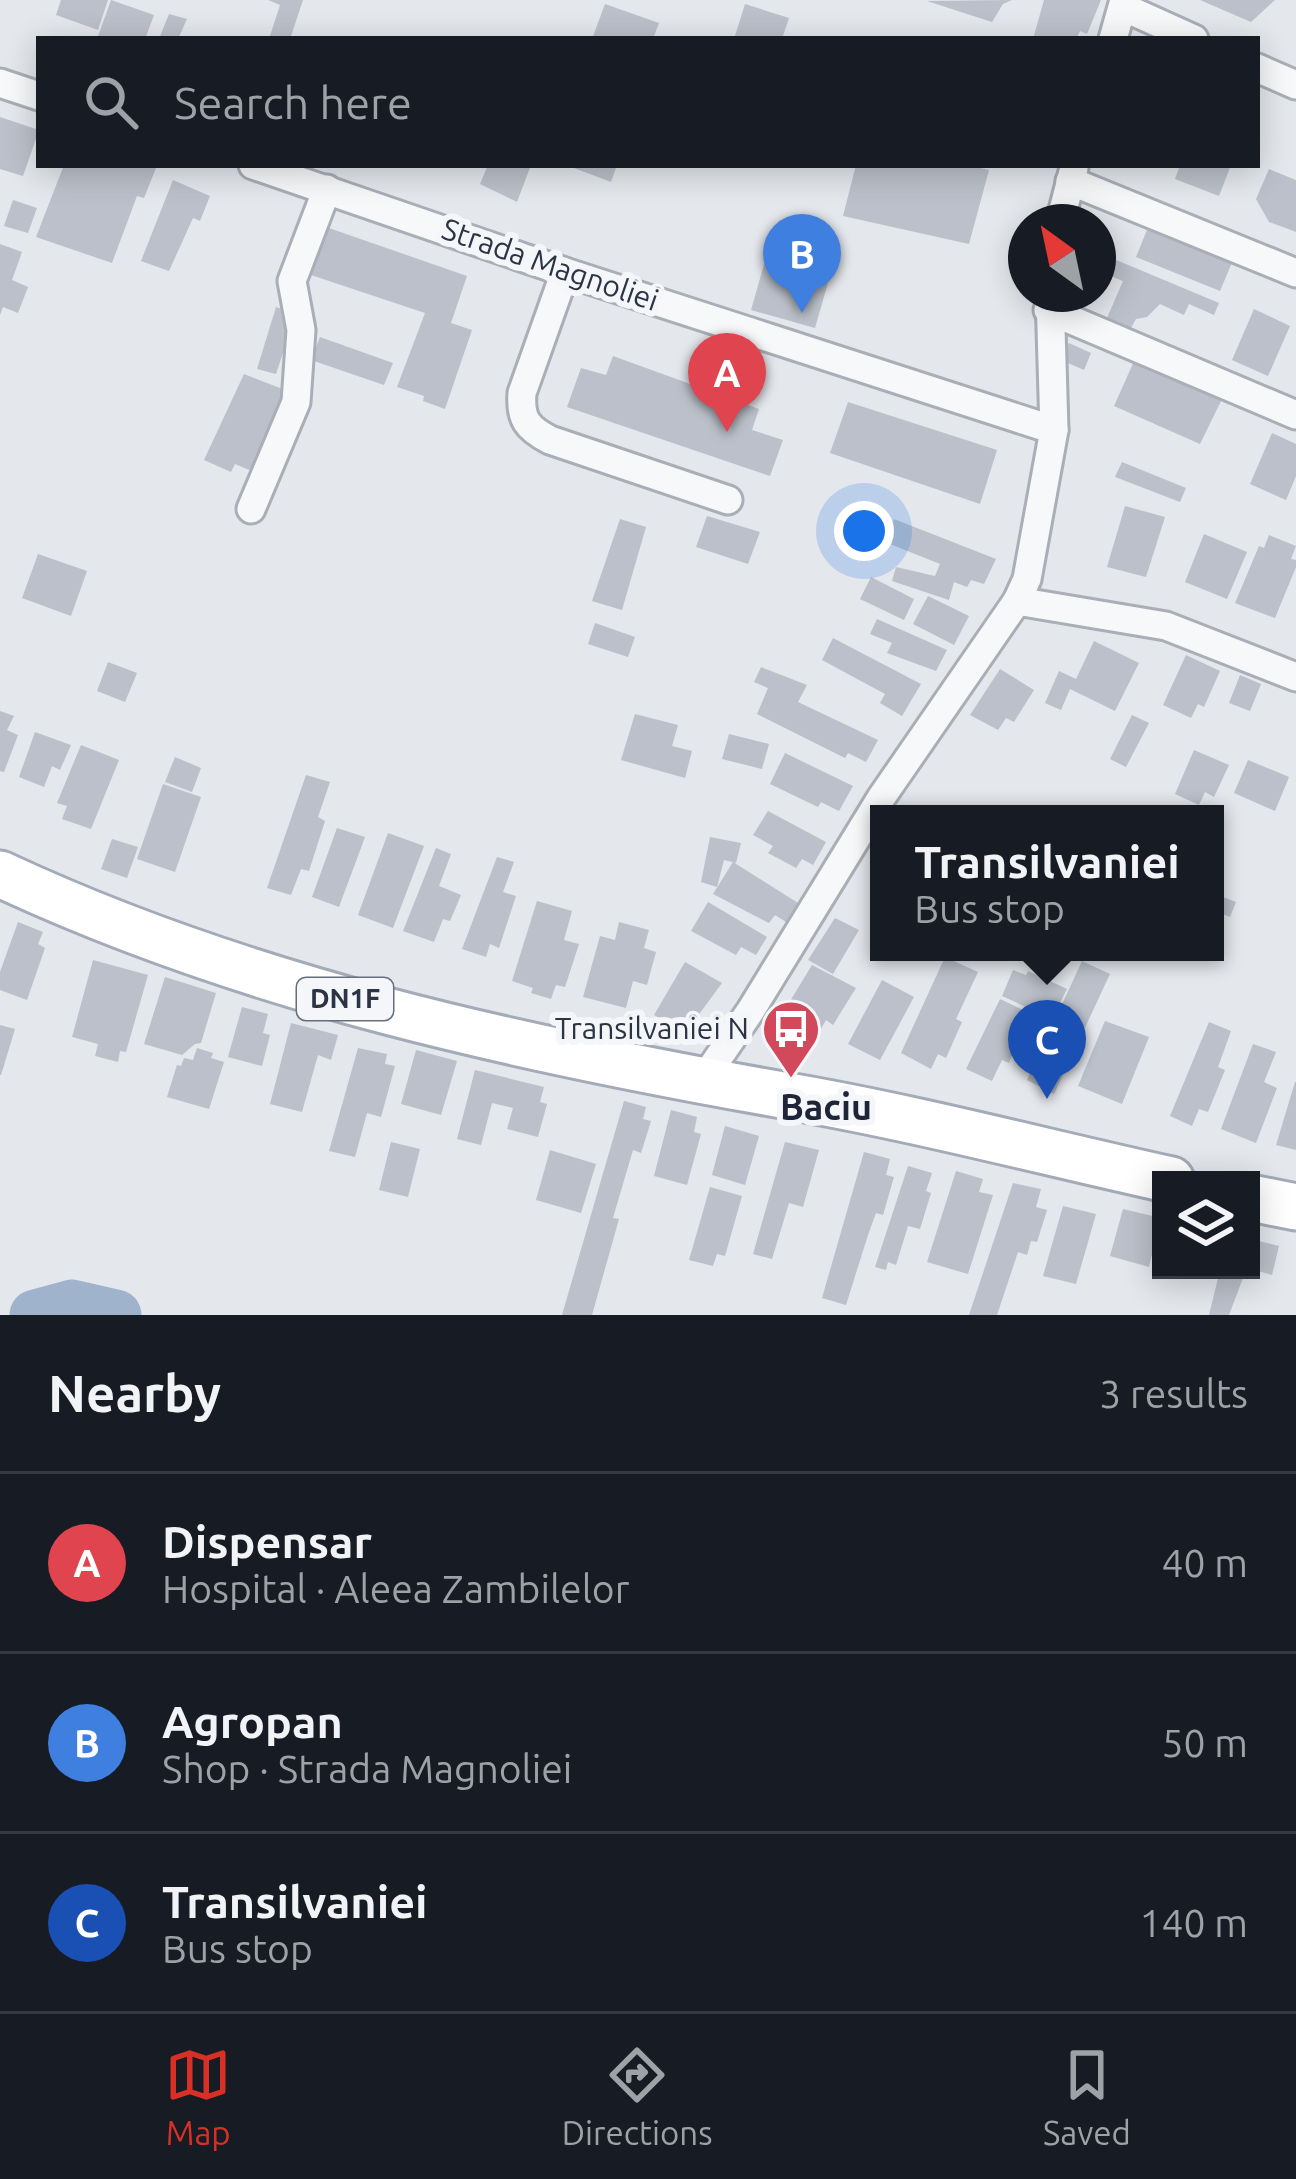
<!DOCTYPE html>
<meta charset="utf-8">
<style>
body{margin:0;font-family:Ubuntu,sans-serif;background:#20242c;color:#f1f3f6}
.controls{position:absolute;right:36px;bottom:36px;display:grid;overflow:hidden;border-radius:0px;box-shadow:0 6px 30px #0003}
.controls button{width:108px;height:108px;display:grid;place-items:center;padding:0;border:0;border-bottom:3px solid #363941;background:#171b24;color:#f1f3f6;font:60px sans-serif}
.compass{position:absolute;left:1008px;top:204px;width:108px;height:108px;border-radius:50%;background:#171b24;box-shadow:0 6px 30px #0003;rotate:327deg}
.you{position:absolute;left:864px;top:531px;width:42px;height:42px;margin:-30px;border:9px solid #fff;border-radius:50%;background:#1a73e8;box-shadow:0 0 0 18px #1a73e833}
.badge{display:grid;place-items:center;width:78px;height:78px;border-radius:50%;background:#d93025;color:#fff;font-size:39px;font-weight:700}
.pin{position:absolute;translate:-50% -99px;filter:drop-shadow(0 3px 6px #0008)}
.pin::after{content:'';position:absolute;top:63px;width:42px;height:36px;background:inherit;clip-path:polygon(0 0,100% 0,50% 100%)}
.popup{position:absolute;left:870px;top:805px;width:354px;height:156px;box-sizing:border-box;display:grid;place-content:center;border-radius:0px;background:#171b24;filter:drop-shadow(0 3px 9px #0005);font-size:39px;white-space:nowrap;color:#9ea1a6}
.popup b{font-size:45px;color:#f1f3f6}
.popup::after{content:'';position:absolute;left:50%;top:100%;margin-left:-24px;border:24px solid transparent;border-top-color:#171b24}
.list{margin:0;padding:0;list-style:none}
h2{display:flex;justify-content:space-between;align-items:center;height:156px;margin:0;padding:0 48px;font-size:51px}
h2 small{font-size:39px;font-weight:400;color:#9ea1a6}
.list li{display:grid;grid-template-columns:78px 1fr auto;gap:36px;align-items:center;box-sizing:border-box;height:180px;padding:0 48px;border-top:3px solid #363941}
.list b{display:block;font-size:45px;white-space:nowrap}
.list p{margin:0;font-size:39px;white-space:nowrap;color:#9ea1a6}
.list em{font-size:39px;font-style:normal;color:#9ea1a6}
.icon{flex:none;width:66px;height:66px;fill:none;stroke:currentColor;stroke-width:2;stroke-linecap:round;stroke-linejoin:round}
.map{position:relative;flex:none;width:1296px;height:1315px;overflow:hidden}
.search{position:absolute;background:#171b24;box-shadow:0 6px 30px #0003;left:36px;right:36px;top:36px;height:132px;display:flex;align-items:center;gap:30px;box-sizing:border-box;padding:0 42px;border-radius:0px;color:#9ea1a6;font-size:45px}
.sheet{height:696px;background:#171b24}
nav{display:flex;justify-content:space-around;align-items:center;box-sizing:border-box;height:168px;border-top:3px solid #363941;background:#171b24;font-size:33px;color:#9ea1a6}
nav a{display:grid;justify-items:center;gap:6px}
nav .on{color:#d93025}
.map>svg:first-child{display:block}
</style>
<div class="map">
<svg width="1296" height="1315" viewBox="0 0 1296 1315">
<rect width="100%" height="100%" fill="#e4e7ec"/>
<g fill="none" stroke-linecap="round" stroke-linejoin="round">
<!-- river -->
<polyline stroke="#9fb4cc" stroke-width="51" points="35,1315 72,1305 116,1315"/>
</g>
<!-- building -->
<g fill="#bbc0ca">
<polygon points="61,0 108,0 98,30 56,15"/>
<polygon points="111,0 154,15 145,39 97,39"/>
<polygon points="268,0 303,0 290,39 269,39 280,5"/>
<polygon points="1012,0 1003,4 992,22 927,1"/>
<polygon points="1044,0 1101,0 1087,34 1080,31 1076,39 1033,39"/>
<polygon points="1200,0 1275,0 1251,22"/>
<polygon points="605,4 659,23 653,39 592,39"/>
<polygon points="745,4 789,18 782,39 734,39"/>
<polygon points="169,14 187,19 178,39 159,39"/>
<polygon points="0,117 39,130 23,176 0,169"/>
<polygon points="64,165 156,168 144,198 137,196 112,263 36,237"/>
<polygon points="488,165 531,165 517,202 480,184"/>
<polygon points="566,165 617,165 611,182"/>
<polygon points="856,165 967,165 989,170 969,244 843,216"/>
<polygon points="1180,165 1231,165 1219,196 1175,179"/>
<polygon points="1269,169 1296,180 1296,232 1269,222 1256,199"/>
<polygon points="173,180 210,196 200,221 193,218 169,271 141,261"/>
<polygon points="13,200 37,208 28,233 4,226"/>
<polygon points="1149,225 1233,260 1220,291 1136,257"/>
<polygon points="326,227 467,276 451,323 472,330 445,409 423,401 424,396 397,387 425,313 311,275"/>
<polygon points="0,244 22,252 12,280 28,287 18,313 3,307 0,315"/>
<polygon points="1102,254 1219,303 1214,315 1189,304 1184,315 1160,304 1147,317 1136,319 1131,328 1107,318 1123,281 1098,271"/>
<polygon points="765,261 829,279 815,328 751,310"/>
<polygon points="276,307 296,313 276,374 257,369"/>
<polygon points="1254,309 1290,326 1268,376 1232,360"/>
<polygon points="320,337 393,363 384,385 311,360"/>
<polygon points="1069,343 1091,353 1084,370 1061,360"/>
<polygon points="613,356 759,409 752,430 783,440 770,476 567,407 581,368 606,375"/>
<polygon points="1135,359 1222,399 1200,444 1114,406"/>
<polygon points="244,374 290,392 254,472 235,464 231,472 204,460"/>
<polygon points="848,402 997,450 980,504 830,453"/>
<polygon points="1272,433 1296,444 1296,476 1286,500 1250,484"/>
<polygon points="1122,462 1186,488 1180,502 1115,477"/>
<polygon points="1125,506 1165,517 1146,577 1107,567"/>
<polygon points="707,516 760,532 748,564 696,547"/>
<polygon points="620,519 646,527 622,610 592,601"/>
<polygon points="894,519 996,559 984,584 971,580 967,587 954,582 949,600 892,581 896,567 935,576 940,564 885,542"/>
<polygon points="1204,534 1247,552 1227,599 1185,582"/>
<polygon points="1269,535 1296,546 1291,559 1296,560 1296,567 1275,618 1235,603 1259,546 1264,548"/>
<polygon points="38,554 87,571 71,616 22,598"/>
<polygon points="871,577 914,599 904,620 860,599"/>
<polygon points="928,596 969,616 954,645 913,624"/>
<polygon points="877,619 947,650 936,671 887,653 892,643 870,634"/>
<polygon points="595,623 635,637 628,657 588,644"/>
<polygon points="833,638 921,684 902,716 880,703 885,694 822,660"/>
<polygon points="1094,641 1139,663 1115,711 1070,689 1061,710 1045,703 1059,671 1076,679"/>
<polygon points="1186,655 1220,671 1204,707 1198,704 1191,718 1163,705"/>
<polygon points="108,662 137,673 125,702 97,691"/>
<polygon points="761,667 807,685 798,702 878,740 866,762 848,753 845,758 757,714 768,688 754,682"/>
<polygon points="1000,669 1034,690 1014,722 1006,718 998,730 970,715"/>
<polygon points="1240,675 1261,684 1250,711 1229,703"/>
<polygon points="0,711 14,716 7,730 18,735 4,772 0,771"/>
<polygon points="635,714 678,725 672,746 692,751 685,778 621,760"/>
<polygon points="1132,715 1149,723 1126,767 1110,759"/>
<polygon points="35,732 71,745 60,770 52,766 44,787 19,777"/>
<polygon points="729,734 769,744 762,769 722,759"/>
<polygon points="81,745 119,760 91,829 62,819 67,806 57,803"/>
<polygon points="1194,750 1229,765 1214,797 1205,792 1199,805 1175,794"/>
<polygon points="785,753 853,786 839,811 821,802 818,807 770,784"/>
<polygon points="175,757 201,768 192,792 165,782"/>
<polygon points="1248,760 1289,777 1275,811 1234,793"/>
<polygon points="306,775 330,782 318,817 325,821 309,871 301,869 291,895 267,888"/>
<polygon points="163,784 201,797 175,872 137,859"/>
<polygon points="768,811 826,842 813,865 802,859 796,868 768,853 773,846 753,835"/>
<polygon points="337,828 365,837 339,907 312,897"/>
<polygon points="388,833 424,846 393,928 358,915"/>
<polygon points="710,837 741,843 736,863 724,860 717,887 701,882"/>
<polygon points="112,839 138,847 127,878 101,869"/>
<polygon points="436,848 451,854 439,886 461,895 450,921 443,919 434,942 403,931"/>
<polygon points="497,857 514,862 503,892 516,896 499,948 490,944 486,957 462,949"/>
<polygon points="733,862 798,903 786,922 775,915 769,923 713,894"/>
<polygon points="1215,894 1236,902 1230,917 1215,911"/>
<polygon points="537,901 572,911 564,940 579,944 565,987 556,985 551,999 531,993 533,988 512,981"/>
<polygon points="708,902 767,937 756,955 741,947 736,955 691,931"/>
<polygon points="835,918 859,930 833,974 808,960"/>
<polygon points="18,922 43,932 38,944 45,948 27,1000 0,990 0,972"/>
<polygon points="619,922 649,930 644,948 656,952 647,985 633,981 626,1008 583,997 600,936 615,940"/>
<polygon points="945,957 978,972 956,1019 962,1022 946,1058 938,1054 931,1069 901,1053"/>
<polygon points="93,960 148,975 126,1052 120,1051 118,1062 95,1056 98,1044 72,1037"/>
<polygon points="1082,961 1110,974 1054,1094 1027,1080"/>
<polygon points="685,962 722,983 697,1017 692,1014 682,1030 654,1015"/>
<polygon points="812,965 856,988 833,1025 826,1020 813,1043 778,1021"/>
<polygon points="1013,970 1026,975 1028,971 1067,989 1052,1019 1002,996"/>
<polygon points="165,977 216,993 201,1043 195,1044 182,1055 144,1044"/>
<polygon points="882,980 914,997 880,1060 848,1044"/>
<polygon points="1000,999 1023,1010 1017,1022 1024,1026 1009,1063 1002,1060 992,1081 966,1069"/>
<polygon points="242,1007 268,1014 263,1033 270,1035 262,1066 228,1057"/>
<polygon points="1105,1021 1149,1037 1122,1104 1078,1086"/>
<polygon points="1209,1022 1231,1031 1218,1067 1225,1070 1208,1112 1199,1109 1192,1126 1170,1116"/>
<polygon points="291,1023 338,1035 331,1060 318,1055 302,1112 270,1104"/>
<polygon points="0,1025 15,1029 1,1075 0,1075"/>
<polygon points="1253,1044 1276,1052 1264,1082 1277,1088 1256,1143 1221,1129"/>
<polygon points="197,1048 213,1053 211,1058 224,1062 209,1109 167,1097 177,1065 181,1066 184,1058 193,1060"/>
<polygon points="358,1048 387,1054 385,1064 395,1066 381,1117 367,1113 355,1157 329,1151"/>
<polygon points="416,1050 457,1061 441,1115 401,1104"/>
<polygon points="475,1070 544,1087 540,1102 547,1104 538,1137 507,1129 513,1108 492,1103 481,1145 457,1139"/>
<polygon points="1295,1082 1296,1082 1296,1150 1276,1145"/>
<polygon points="624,1101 646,1107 643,1119 651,1121 641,1153 633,1150 613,1218 619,1219 592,1315 562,1315"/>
<polygon points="671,1110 697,1117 694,1132 701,1134 687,1185 654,1176"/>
<polygon points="725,1126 759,1136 745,1185 712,1175"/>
<polygon points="391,1142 420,1149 408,1197 379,1190"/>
<polygon points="785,1142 819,1150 803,1207 789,1203 772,1259 753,1254"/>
<polygon points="550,1150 596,1164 581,1213 536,1200"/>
<polygon points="864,1152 890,1159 886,1175 894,1177 883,1215 876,1213 868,1235 846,1305 822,1298"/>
<polygon points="908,1166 932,1173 926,1191 931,1193 920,1229 908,1226 896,1265 888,1262 886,1270 875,1267"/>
<polygon points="956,1171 983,1179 979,1192 993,1195 968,1274 927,1262"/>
<polygon points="1013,1183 1041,1189 1036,1207 1047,1210 1037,1242 1031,1241 1027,1255 1018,1252 997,1315 969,1315"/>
<polygon points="710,1187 742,1196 725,1256 717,1254 713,1266 689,1260"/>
<polygon points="1063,1206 1096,1214 1076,1284 1043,1276"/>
<polygon points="1123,1209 1161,1218 1149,1267 1110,1256"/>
<polygon points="1251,1239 1279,1246 1272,1275 1251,1269"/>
<polygon points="1220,1270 1246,1270 1229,1315 1209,1315"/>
</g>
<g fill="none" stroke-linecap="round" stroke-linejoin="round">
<!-- minor casing -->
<g stroke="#a9aeb7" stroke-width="33">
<g id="minor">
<polyline points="1123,7 1194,39"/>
<polyline points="1113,39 1124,0"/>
<polyline points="1257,68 1296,85"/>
<polyline points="0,83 39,96"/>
<polyline points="253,165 565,272 1054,430"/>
<polyline points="1070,181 1296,273"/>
<polyline points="1060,222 1074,168"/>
<path d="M565 272 522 393C520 419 527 428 550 440L728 500"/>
<polyline points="1048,310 1296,415"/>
<polyline points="251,509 296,402 301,330 292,281 327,189"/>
<polyline points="1017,601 1166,626 1296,677"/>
<polyline points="703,1080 751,1010 881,798 1017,601 1027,579 1054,430 1050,294"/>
</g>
</g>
<!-- primary casing -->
<g stroke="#a3abb8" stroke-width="51">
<g id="primary">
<path d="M0 874C248 990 520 1049 788 1096 916 1118 1044 1152 1171 1180"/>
<polyline points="1251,1198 1296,1207"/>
</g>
</g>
<!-- minor -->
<use href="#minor" stroke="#f7f8fa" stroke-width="27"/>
<!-- primary -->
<use href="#primary" stroke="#fff" stroke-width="45"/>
</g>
<!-- icons -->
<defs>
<g id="bus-pin" transform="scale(3)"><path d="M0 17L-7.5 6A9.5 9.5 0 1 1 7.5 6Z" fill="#d1495b" stroke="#f4f6f9"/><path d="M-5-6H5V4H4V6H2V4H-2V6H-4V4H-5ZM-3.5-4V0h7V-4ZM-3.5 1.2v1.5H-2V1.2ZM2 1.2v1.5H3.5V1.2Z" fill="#fff"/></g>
</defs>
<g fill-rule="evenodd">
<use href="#bus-pin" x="791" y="1029"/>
</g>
<g text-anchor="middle" stroke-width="12" stroke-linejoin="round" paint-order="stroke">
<!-- shield labels -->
<rect fill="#f4f6f9" stroke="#676e7b" stroke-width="3" x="297" y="978" width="96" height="42" rx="9"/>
<g font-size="27" font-weight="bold" fill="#2b3445">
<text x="345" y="1008">DN1F</text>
</g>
<!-- street labels -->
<g font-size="30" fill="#2b3445" stroke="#f4f6f9">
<text transform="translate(550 265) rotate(19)" y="10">Strada Magnoliei</text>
</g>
<!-- poi labels -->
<g font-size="30" fill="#2b3445" stroke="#f4f6f9" text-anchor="end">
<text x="749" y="1039">Transilvaniei N</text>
</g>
<!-- quarter labels -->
<g font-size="36" font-weight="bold" fill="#1d2536" stroke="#f4f6f9">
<text x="826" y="1120">Baciu</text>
</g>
</g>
</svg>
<div class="controls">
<button><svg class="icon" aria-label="layers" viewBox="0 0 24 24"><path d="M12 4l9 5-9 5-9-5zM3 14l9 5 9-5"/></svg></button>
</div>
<svg class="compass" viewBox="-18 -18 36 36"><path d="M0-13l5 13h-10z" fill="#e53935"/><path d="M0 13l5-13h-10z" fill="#9ea1a6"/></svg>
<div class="you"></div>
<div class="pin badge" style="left:727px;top:432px;background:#e0444e">A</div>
<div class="pin badge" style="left:802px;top:313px;background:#3f7fe0">B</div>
<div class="pin badge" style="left:1047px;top:1099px;background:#1a4fb4">C</div>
<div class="popup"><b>Transilvaniei</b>Bus stop</div>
<div class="search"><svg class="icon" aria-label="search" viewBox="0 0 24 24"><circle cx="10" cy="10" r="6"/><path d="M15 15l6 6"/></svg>Search here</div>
</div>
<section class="sheet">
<h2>Nearby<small>3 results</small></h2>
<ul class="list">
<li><span class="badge" style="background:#e0444e">A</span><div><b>Dispensar</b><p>Hospital · Aleea Zambilelor</p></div><em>40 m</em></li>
<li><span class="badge" style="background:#3f7fe0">B</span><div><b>Agropan</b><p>Shop · Strada Magnoliei</p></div><em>50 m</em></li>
<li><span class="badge" style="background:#1a4fb4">C</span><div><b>Transilvaniei</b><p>Bus stop</p></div><em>140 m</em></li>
</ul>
</section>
<nav>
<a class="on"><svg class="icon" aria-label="map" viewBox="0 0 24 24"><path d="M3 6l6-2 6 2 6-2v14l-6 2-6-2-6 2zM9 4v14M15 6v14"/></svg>Map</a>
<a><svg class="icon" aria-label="directions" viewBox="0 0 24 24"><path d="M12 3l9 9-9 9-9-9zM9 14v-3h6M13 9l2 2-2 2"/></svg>Directions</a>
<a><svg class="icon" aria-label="saved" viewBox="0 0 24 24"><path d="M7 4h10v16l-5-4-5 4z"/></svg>Saved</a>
</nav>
